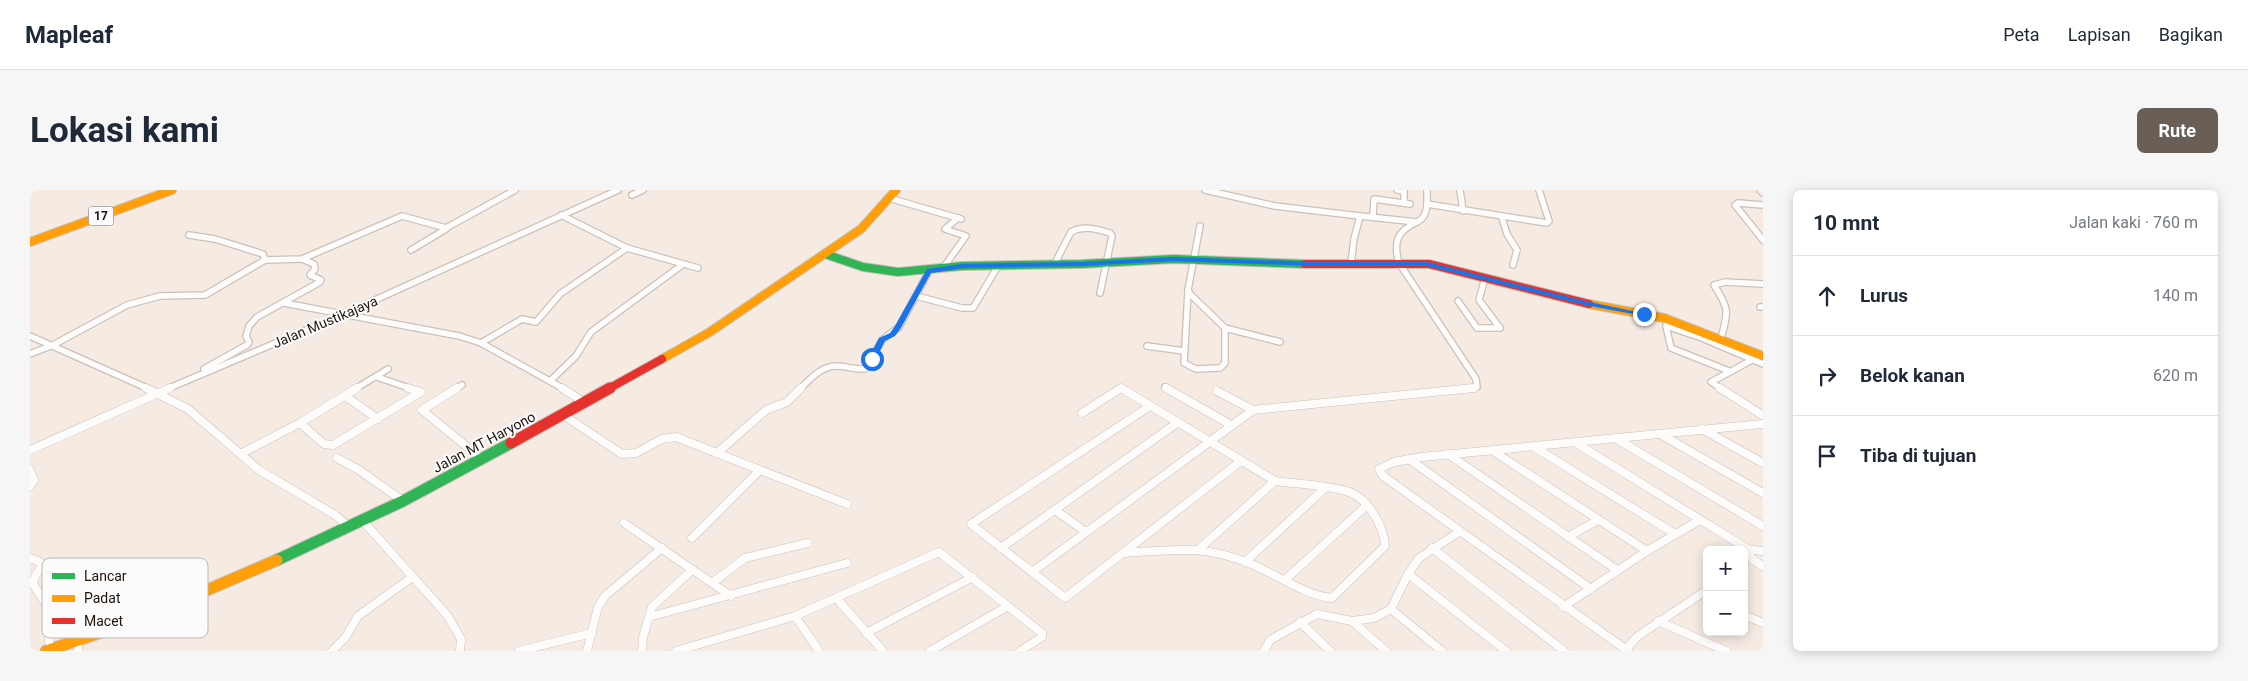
<!DOCTYPE html>
<html lang="id">
<meta charset="utf-8">
<style>
body{margin:0;font-family:Roboto,sans-serif;background:#f6f6f7;color:#1f2937}
.controls{position:absolute;right:15px;bottom:15px;display:grid;overflow:hidden;border-radius:8px;box-shadow:0 2px 12px #0003}
.controls button{width:45px;height:45px;display:grid;place-items:center;padding:0;border:0;border-bottom:1px solid #e0e1e3;background:#fff;color:#1f2937;font:25px sans-serif}
.stop{position:absolute;width:15px;height:15px;margin:-11px;border:4px solid #1a73e8;border-radius:50%;background:#fff}
.stop.end{background:#1a73e8;border-color:#fff;box-shadow:0 1px 5px #0008}
.list{margin:0;padding:0;list-style:none}
h2{display:flex;justify-content:space-between;align-items:center;height:65px;margin:0;padding:0 20px;font-size:21px}
h2 small{font-size:16px;font-weight:400;color:#747a83}
.list li{display:grid;grid-template-columns:32px 1fr auto;gap:15px;align-items:center;box-sizing:border-box;height:80px;padding:0 20px;border-top:1px solid #e0e1e3}
.list b{display:block;font-size:19px;white-space:nowrap}
.list em{font-size:16px;font-style:normal;color:#747a83}
.icon{flex:none;width:28px;height:28px;fill:none;stroke:currentColor;stroke-width:2;stroke-linecap:round;stroke-linejoin:round}
.map{position:relative;flex:none;width:1733px;height:461px;overflow:hidden;border-radius:8px}
header{display:flex;align-items:center;gap:30px;box-sizing:border-box;height:70px;padding:0 25px;background:#fff;border-bottom:1px solid #e0e1e3}
header strong{font-size:24px}
nav{display:flex;gap:28px;margin-inline-start:auto;font-size:18px}
.intro{display:flex;align-items:center;justify-content:space-between;box-sizing:border-box;height:120px;padding:0 30px}
h1{margin:0;font-size:35px}
.button{padding:12px 22px;border-radius:8px;background:#6a5f57;color:#fff;font-size:18px;font-weight:700}
main{display:flex;gap:30px;padding:0 30px}
aside{flex:1;background:#fff;border-radius:8px;box-shadow:0 2px 12px #0003}
.map>svg:first-child{display:block}
</style>
<header>
<strong>Mapleaf</strong>
<nav><a>Peta</a><a>Lapisan</a><a>Bagikan</a></nav>
</header>
<div class="intro"><h1>Lokasi kami</h1><a class="button">Rute</a></div>
<main>
<div class="map">
<svg width="1733" height="461" viewBox="0 0 1733 461">
<rect width="100%" height="100%" fill="#f5ebe3"/>
<g fill="none" stroke-linecap="round" stroke-linejoin="round">
<!-- street-far1 casing -->
<g stroke="#cac1b9" stroke-width="8">
<g id="street-far1">
<polyline points="1175,0 1245,16 1330,26"/>
<polyline points="1367,0 1374,1 1374,13"/>
<polyline points="1430,0 1433,21"/>
<polyline points="1730,0 1733,3"/>
<polyline points="602,5 613,0"/>
<polyline points="859,8 931,29"/>
<polyline points="1397,14 1517,33 1519,31 1509,0"/>
<polyline points="1733,15 1708,13 1705,15 1733,50"/>
<polyline points="531,25 597,58 668,78"/>
<polyline points="1343,27 1344,9 1380,14"/>
<polyline points="1472,28 1477,44 1487,60 1483,75"/>
<path d="M1387 32C1367 41 1363 52 1369 73L1446 189 1447 197 1440 199"/>
<polyline points="1170,36 1158,100 1160,104 1195,138 1250,152"/>
<polyline points="159,45 185,49 233,64 235,70"/>
<polyline points="381,60 416,39"/>
<path d="M1321 74 1324 49 1330 26 1387 32C1399 27 1397 11 1397 0"/>
<path d="M1024 75 1041 42C1053 35 1067 39 1080 43L1082 46 1070 103"/>
<polyline points="913,78 936,46 915,39 928,28"/>
<polyline points="1455,88 1449,110 1470,138"/>
<polyline points="1158,101 1154,173 1166,179 1190,178 1195,173 1195,138"/>
<polyline points="886,106 932,118 943,118 968,76"/>
<polyline points="1428,111 1447,138 1470,138"/>
<polyline points="254,113 429,146 451,153 534,199"/>
<polyline points="1730,117 1733,117"/>
<polyline points="1636,136 1672,148 1733,174"/>
<polyline points="1636,136 1641,158 1699,181"/>
<polyline points="0,146 119,199"/>
<path d="M1691 149C1698 121 1700 120 1684 95L1695 92 1733 94"/>
<polyline points="451,153 492,129 506,132 530,104 597,58"/>
<polyline points="1117,156 1154,161"/>
<polyline points="0,164 23,155 97,115 130,106 175,105 235,70 272,69 372,26 416,38 485,0"/>
<polyline points="174,179 217,155 219,152 216,146 219,136 227,127 290,92 291,90 280,85 285,79 284,74 272,69"/>
<polyline points="347,187 382,199"/>
<polyline points="520,191 546,166 561,142 652,75"/>
<polyline points="1135,197 1138,199"/>
<polyline points="137,199 314,124 588,0"/>
<polyline points="325,199 358,179"/>
<polyline points="425,199 432,195"/>
<path d="M770 199C780 189 791 176 807 176 817 176 825 180 835 179L852 150 869 137 899 81"/>
<polyline points="1089,199 1093,199"/>
<polyline points="1692,199 1681,192 1722,170"/>
</g>
</g>
<!-- street casing -->
<g stroke="#cac1b9" stroke-width="9">
<g id="street">
<polyline points="116,198 158,219 229,280 305,325 319,337"/>
<polyline points="427,198 392,220 452,269"/>
<polyline points="532,198 555,213"/>
<polyline points="1136,198 1201,235"/>
<polyline points="1690,198 1732,225"/>
<polyline points="1187,201 1223,220"/>
<polyline points="315,206 348,229"/>
<polyline points="1120,216 941,334 1035,408 1211,271"/>
<polyline points="1052,223 1091,198 1245,291 1169,359"/>
<polyline points="533,225 592,264 606,263 632,249 646,247 817,314"/>
<polyline points="270,233 294,254 303,255 391,202 378,198"/>
<polyline points="1672,239 1733,273"/>
<polyline points="1630,244 1733,303"/>
<polyline points="1585,248 1733,336"/>
<polyline points="1546,253 1721,361"/>
<polyline points="1504,257 1645,344"/>
<polyline points="0,260 140,198"/>
<polyline points="1463,261 1617,361"/>
<polyline points="212,263 270,233 327,198"/>
<polyline points="687,263 736,220 757,212 771,198"/>
<polyline points="1418,264 1587,380"/>
<polyline points="307,268 329,280 373,311"/>
<polyline points="1379,269 1561,399"/>
<polyline points="0,280 4,290 0,296"/>
<polyline points="1025,320 1056,342"/>
<polyline points="332,330 417,425 431,449 430,461"/>
<polyline points="594,333 701,406"/>
<polyline points="1538,347 1568,330"/>
<polyline points="662,348 730,280"/>
<polyline points="971,358 1147,233"/>
<polyline points="1402,358 1534,461"/>
<polyline points="1733,361 1722,360 1719,364 1723,370 1733,376"/>
<path d="M1093 363C1144 360 1172 354 1221 374 1246 384 1276 406 1302 408L1355 356C1354 336 1337 306 1316 301 1293 295 1268 294 1245 291"/>
<polyline points="0,368 10,372 11,378 5,386 3,394 18,417 17,431 20,460"/>
<polyline points="1215,372 1295,298"/>
<polyline points="1002,382 1223,220 1444,198"/>
<polyline points="1378,384 1476,461"/>
<polyline points="1256,389 1336,316"/>
<polyline points="682,393 715,368 778,353"/>
<polyline points="807,409 853,461"/>
<polyline points="1533,417 1617,361 1670,330"/>
<polyline points="1361,419 1412,461"/>
<polyline points="1714,425 1733,433"/>
<polyline points="765,426 909,362 1012,443 1012,447 990,461"/>
<polyline points="619,427 817,373"/>
<polyline points="1322,431 1356,461"/>
<polyline points="1628,431 1696,461"/>
<polyline points="1270,432 1300,461"/>
<polyline points="836,443 943,387"/>
<polyline points="48,450 48,461"/>
<polyline points="302,461 315,448 328,426 381,388"/>
<polyline points="489,461 562,443"/>
<polyline points="557,461 568,417 575,406 632,358"/>
<polyline points="612,461 613,447 622,417 662,380"/>
<polyline points="646,461 765,426 789,461"/>
<polyline points="900,461 978,416"/>
<polyline points="1234,461 1240,450 1287,424 1322,431 1344,428 1361,419 1378,384 1389,368 1429,342"/>
<polyline points="1594,461 1608,446 1677,400"/>
<polyline points="1598,461 1353,286 1349,279 1364,272 1392,267 1732,234"/>
</g>
</g>
<!-- fast-far1 casing -->
<g stroke="#cac1b9" stroke-width="10">
<polyline id="fast-far1" points="795,64 833,77 868,82 932,76 1052,74 1143,69 1275,74"/>
</g>
<!-- fast casing -->
<g stroke="#cac1b9" stroke-width="13">
<polyline id="fast" points="247,370 373,311 481,253"/>
</g>
<!-- slow-far1 casing -->
<g stroke="#cac1b9" stroke-width="10">
<g id="slow-far1">
<polyline points="0,52 142,0"/>
<polyline points="1559,114 1634,128 1733,166"/>
<polyline points="632,169 680,142 831,39 866,0"/>
</g>
</g>
<!-- slow casing -->
<g stroke="#cac1b9" stroke-width="13">
<polyline id="slow" points="16,461 110,429 247,370"/>
</g>
<!-- jam-far1 casing -->
<g stroke="#cac1b9" stroke-width="10">
<g id="jam-far1">
<polyline points="1275,74 1399,74 1559,114"/>
<polyline points="578,199 632,169"/>
</g>
</g>
<!-- jam casing -->
<g stroke="#cac1b9" stroke-width="13">
<polyline id="jam" points="481,253 580,198"/>
</g>
<!-- street-far1 -->
<use href="#street-far1" stroke="#fefcfb" stroke-width="5.5"/>
<!-- street -->
<use href="#street" stroke="#fefcfb" stroke-width="8"/>
<!-- fast-far1 -->
<use href="#fast-far1" stroke="#30b455" stroke-width="8"/>
<!-- fast -->
<use href="#fast" stroke="#30b455" stroke-width="11"/>
<!-- slow-far1 -->
<use href="#slow-far1" stroke="#ff9f0a" stroke-width="8"/>
<!-- slow -->
<use href="#slow" stroke="#ff9f0a" stroke-width="11"/>
<!-- jam-far1 -->
<use href="#jam-far1" stroke="#e5322d" stroke-width="8"/>
<!-- jam -->
<use href="#jam" stroke="#e5322d" stroke-width="11"/>
</g>
<!-- route -->
<polygon fill="#1a73e8" points="1144,67 1289,72 1393,71 1555,111 1617,124 1614,126 1555,115 1393,75 1289,76 1144,71 1052,76 932,78 901,83 871,138 865,146 855,151 845,171 838,169 849,148 860,143 865,136 897,79 932,74 1052,72"/>
<g text-anchor="middle" stroke-width="4" stroke-linejoin="round" paint-order="stroke">
<!-- shield labels -->
<rect fill="#fbfbfb" stroke="#615954" stroke-width="1" x="58.5" y="16.5" width="25" height="19" rx="4"/>
<g font-size="12" font-weight="bold" fill="#1f140c">
<text x="71" y="30">17</text>
</g>
<!-- street labels -->
<g font-size="14" fill="#1f140c" stroke="#fbfbfb">
<text transform="translate(295 132) rotate(-23)" y="5">Jalan Mustikajaya</text>
<text transform="translate(454 252) rotate(-28)" y="5">Jalan MT Haryono</text>
</g>
</g>
<!-- legend -->
<rect x="12" y="368" width="166" height="80" rx="8" fill="#fbfbfb" stroke="#b9b6b3" stroke-width="1"/>
<rect x="22" y="383" width="23" height="6" fill="#30b455"/>
<rect x="22" y="405" width="23" height="7" fill="#ff9f0a"/>
<rect x="22" y="428" width="23" height="6" fill="#e5322d"/>
<g font-size="14" fill="#1f140c">
<text x="54" y="391">Lancar</text>
<text x="54" y="413">Padat</text>
<text x="54" y="436">Macet</text>
</g>
</svg>
<div class="controls">
<button>+</button>
<button>−</button>
</div>
<div class="stop" style="left:842px;top:169px"></div>
<div class="stop end" style="left:1614px;top:124px"></div>
</div>
<aside>
<h2>10 mnt<small>Jalan kaki · 760 m</small></h2>
<ul class="list">
<li><svg class="icon" aria-label="ahead" viewBox="0 0 24 24"><path d="M12 20V5M6 11l6-6 6 6"/></svg><div><b>Lurus</b></div><em>140 m</em></li>
<li><svg class="icon" aria-label="right" viewBox="0 0 24 24"><path d="M7 20v-9h11M14 6l5 5-5 5"/></svg><div><b>Belok kanan</b></div><em>620 m</em></li>
<li><svg class="icon" aria-label="arrive" viewBox="0 0 24 24"><path d="M6 21V4h12l-3 4 3 4H6"/></svg><div><b>Tiba di tujuan</b></div></li>
</ul>
</aside>
</main>
